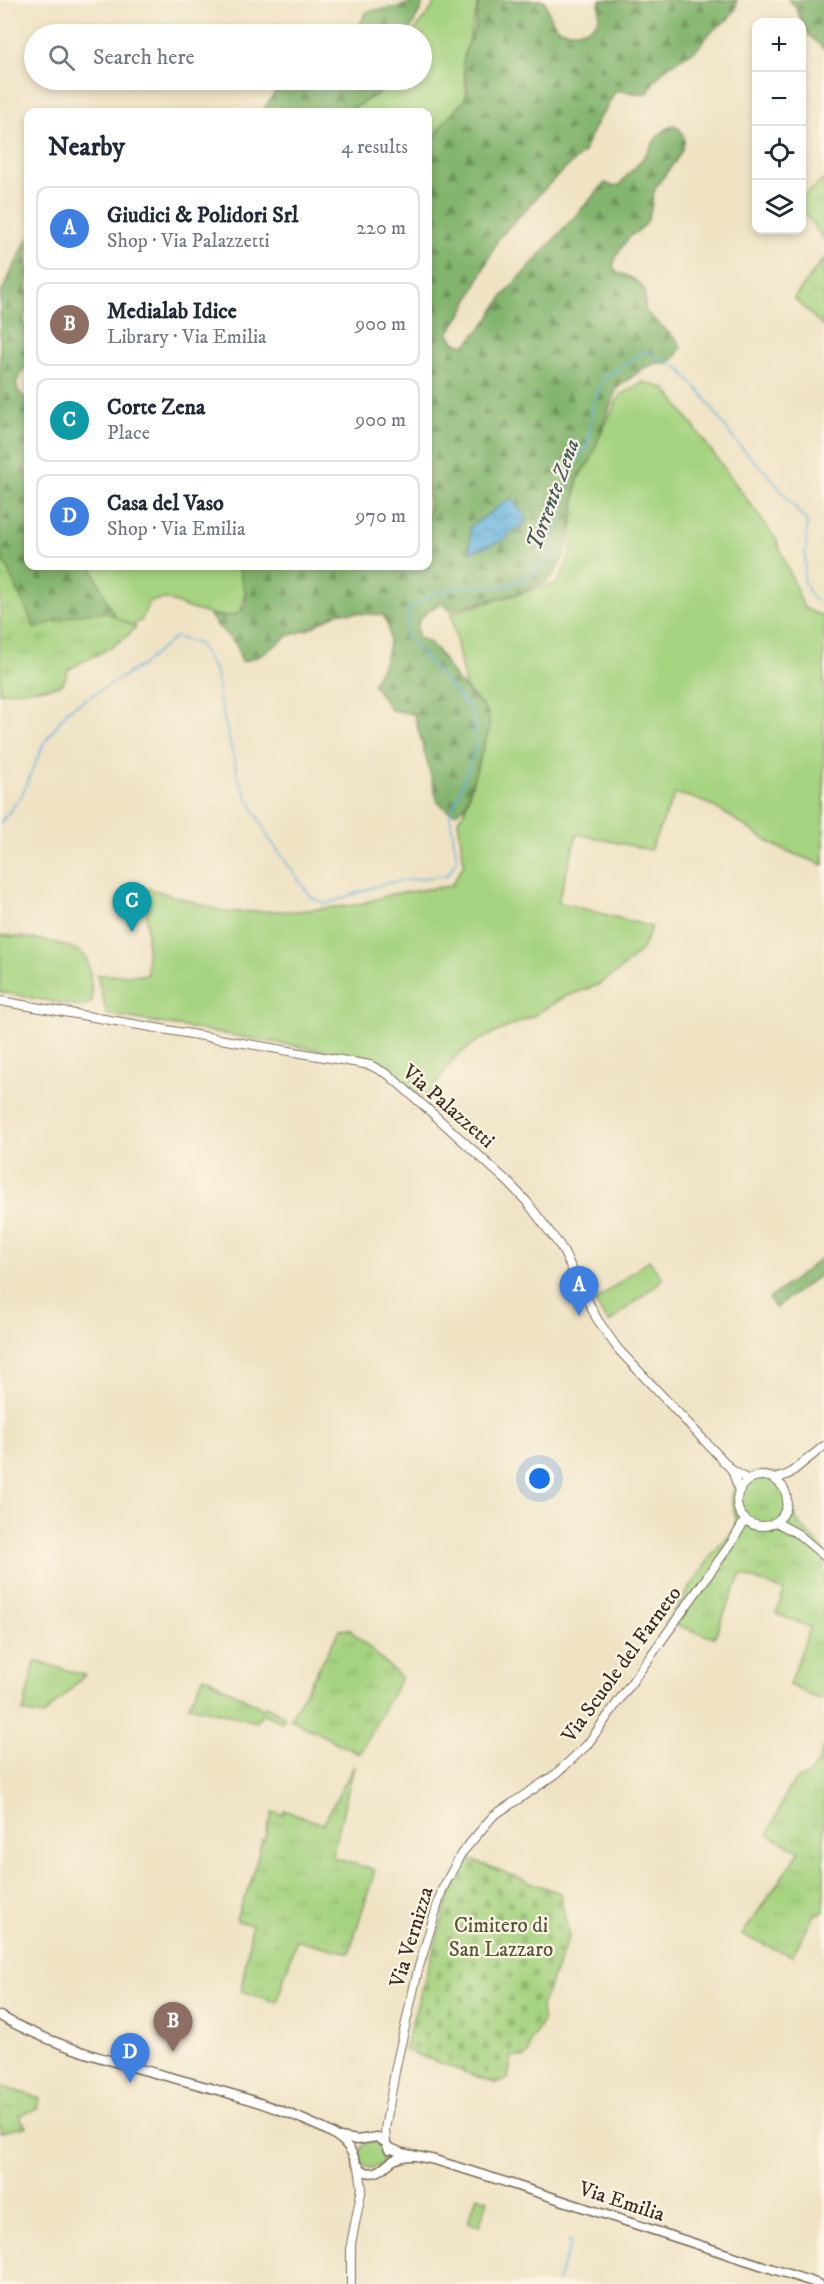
<!DOCTYPE html>
<meta charset="utf-8">
<style>
body{margin:0;font-family:"IM FELL DW Pica",serif;background:#f2f2f3;color:#1f2937}
.controls{position:absolute;right:18px;top:18px;display:grid;overflow:hidden;border-radius:12px;box-shadow:0 3px 9px #0003}
.controls button{width:54px;height:54px;display:grid;place-items:center;padding:0;border:0;border-bottom:2px solid #e0e1e3;background:#fff;color:#1f2937;font:30px sans-serif}
.you{position:absolute;left:540px;top:1479px;width:21px;height:21px;margin:-15px;border:4px solid #fff;border-radius:50%;background:#1a73e8;box-shadow:0 0 0 9px #1a73e833}
.badge{display:grid;place-items:center;width:39px;height:39px;border-radius:50%;background:#d93025;color:#fff;font-size:20px;font-weight:700}
.pin{position:absolute;translate:-50% -50px;filter:drop-shadow(0 2px 3px #0008)}
.pin::after{content:'';position:absolute;top:32px;width:21px;height:18px;background:inherit;clip-path:polygon(0 0,100% 0,50% 100%)}
.list{margin:0;padding:0;list-style:none}
h2{display:flex;justify-content:space-between;align-items:center;height:78px;margin:0;padding:0 24px;font-size:26px}
h2 small{font-size:20px;font-weight:400;color:#747a83}
.list li{display:grid;grid-template-columns:39px 1fr auto;gap:18px;align-items:center;box-sizing:border-box;height:84px;margin:0 12px 12px;padding:0 12px;border:2px solid #e0e1e3;border-radius:12px}
.list b{display:block;font-size:22px;white-space:nowrap}
.list p{margin:0;font-size:20px;white-space:nowrap;color:#747a83}
.list em{font-size:20px;font-style:normal;color:#747a83}
.icon{flex:none;width:33px;height:33px;fill:none;stroke:currentColor;stroke-width:2;stroke-linecap:round;stroke-linejoin:round}
.map{position:relative;flex:none;width:824px;height:2284px;overflow:hidden}
.search{position:absolute;background:#fff;box-shadow:0 3px 9px #0003;left:24px;top:24px;width:408px;height:66px;display:flex;align-items:center;gap:15px;box-sizing:border-box;padding:0 21px;border-radius:33px;color:#747a83;font-size:22px}
.panel{position:absolute;background:#fff;box-shadow:0 3px 9px #0003;left:24px;top:108px;width:408px;height:462px;border-radius:12px}
.map>svg:first-child{display:block}
</style>
<div class="map">
<svg width="824" height="2284" viewBox="0 0 824 2284">
<defs>
<pattern id="forest-firs" width="22" height="20" patternUnits="userSpaceOnUse" patternTransform="scale(1.5)"><rect width="22" height="20" fill="#84b56e"/><path d="M5 1l3.5 6h-7zM16 11l3.5 6h-7z" fill="#6d935a"/></pattern>
<pattern id="cemetery-stones" width="16" height="16" patternUnits="userSpaceOnUse" patternTransform="scale(1.5)"><rect width="16" height="16" fill="#a6d380"/><path d="M2 7V4a2 2 0 0 1 4 0v3zM10 15v-3a2 2 0 0 1 4 0v3z" fill="#90b56e"/></pattern>
<pattern id="park-tufts" width="24" height="20" patternUnits="userSpaceOnUse" patternTransform="scale(1.5)"><rect width="24" height="20" fill="#a6d380"/><path d="M3 7l-1-3M5 7V3M7 7l1-3M15 17l-1-3M17 17v-4M19 17l1-3" fill="none" stroke="#90b56e"/></pattern>
<pattern id="water-waves" width="16" height="10" patternUnits="userSpaceOnUse" patternTransform="scale(1.5)"><rect width="16" height="10" fill="#64b2de"/><path d="M0 5q4-4 8 0t8 0" fill="none" stroke="#5491b3"/></pattern>
</defs>
<rect width="100%" height="100%" fill="#fcf5e5"/>
<filter id="ink" filterUnits="userSpaceOnUse"><feTurbulence type="fractalNoise" baseFrequency=".0167" numOctaves="2"/><feDisplacementMap in="SourceGraphic" scale="12" xChannelSelector="R" yChannelSelector="G"/><feConvolveMatrix kernelMatrix="1 2 1 2 8 2 1 2 1" color-interpolation-filters="sRGB"/></filter>
<filter id="wash" filterUnits="userSpaceOnUse"><feTurbulence type="fractalNoise" baseFrequency=".008" numOctaves="4" result="noise"/><feDisplacementMap in="SourceGraphic" scale="24" xChannelSelector="R" yChannelSelector="G"/><feGaussianBlur stdDeviation="1.35" result="paint"/><feColorMatrix in="noise" values="0 0 0 0 0 0 0 0 0 0 0 0 0 0 0 0 0 1.4 0 .05"/><feComposite in="paint" operator="in"/></filter>
<g filter="url(#wash)">
<rect width="100%" height="100%" fill="#efe3c4"/>
<!-- green -->
<g fill="#a6d380" stroke="#707e4f" stroke-width="1.5">
<polygon points="433,0 477,0 477,8 463,63 467,98 428,145 428,112 343,112 385,80 422,80 422,34 412,34 433,7"/>
<path d="M643 382 666 389 776 539 804 608 824 617V865C806 858 785 852 769 842 739 824 710 798 675 794L650 850 577 834 558 902 652 927 642 949 621 969 598 985 564 997 533 1016 479 1040 454 1058 428 1095 421 1096 379 1062 349 1055 107 1014 97 975H147V888L226 912 297 911 357 905 392 894 451 886 464 864 458 820 465 810 488 725 465 685 451 613 557 583 569 559 577 482 620 395Z"/>
<polygon points="29,566 238,566 247,585 239,622 191,609 166,599 150,601 141,621 127,627 105,616 74,616 36,632 6,575"/>
<path d="M0 935C20 938 78 940 87 960 91 972 91 989 92 1002L81 1007 0 992Z"/>
<polygon points="649,1260 663,1279 609,1323 594,1302"/>
<polygon points="35,1661 85,1675 43,1716 23,1712"/>
<circle cx="372" cy="2155" r="13"/>
<polygon points="477,2196 488,2200 479,2226 468,2222"/>
</g>
<!-- forest -->
<g fill="url(#forest-firs)" stroke="#607046" stroke-width="1.5">
<path d="M479 0H544C549 8 549 19 556 26 564 34 588 32 596 23 602 17 598 7 600 0H737L736 9 728 19 710 33 696 50 667 67 654 81 649 92C637 97 628 89 615 91L606 109 598 120 589 138 584 152 553 180 498 239 464 310 448 333 455 343 466 345 489 318 504 295 605 183 612 186 620 185C625 176 632 171 639 163 652 148 655 132 675 125 702 145 661 172 654 192 651 202 652 214 646 223 641 230 635 232 629 238 622 246 616 256 613 266L617 273C630 275 636 280 645 290V311L679 342 681 348 675 357 667 364 657 363 644 368 617 388 591 460 581 472 577 481 571 528 563 558 554 575 546 582 517 594 451 610 440 603C427 613 412 618 419 638L429 642 437 650 457 680 482 705 488 714 490 727 465 806 456 813 447 810 438 802 414 714 391 710 373 684C375 677 379 673 382 667 390 650 392 630 383 615L339 612 309 629 288 636 262 655 242 662 236 644 216 624 209 614C225 617 236 619 246 605L245 591 238 566H428V149L442 125 464 100 468 90 463 64 465 51 475 28Z"/>
<polygon points="788,0 824,0 824,49 809,35 794,5"/>
<path d="M421 1 422 7C416 16 414 26 407 34H358C364 1 373 13 398 7 407 4 412 2 421 1Z"/>
<polygon points="283,80 386,80 381,92 346,112 262,112"/>
<path d="M28 238V304L24 320 28 336V362L16 383 18 391 28 400V566H91L115 617C90 609 58 620 35 629L0 553V295Z"/>
<polygon points="824,1256 824,1272 775,1308 769,1299"/>
</g>
<!-- cemetery -->
<polygon fill="url(#cemetery-stones)" stroke="#707e4f" stroke-width="1.5" points="469,1859 560,1893 569,1937 541,2007 543,2021 531,2041 529,2053 525,2058 512,2056 508,2079 497,2084 404,2050 449,1897"/>
<!-- park -->
<g fill="url(#park-tufts)" stroke="#707e4f" stroke-width="1.5">
<polygon points="824,179 824,240 802,210 802,197"/>
<polygon points="824,258 824,327 794,298"/>
<path d="M0 553 35 629C56 621 81 610 105 613 116 615 125 623 136 627 117 649 92 655 68 670L63 684C43 691 21 689 0 693Z"/>
<polygon points="762,1472 779,1473 797,1521 824,1550 824,1692 820,1700 789,1685 810,1627 776,1614 784,1591 741,1574 714,1638 667,1622 713,1553 735,1529 736,1519 731,1498 735,1485 749,1474"/>
<polygon points="349,1629 401,1678 359,1754 290,1719 340,1630"/>
<polygon points="204,1676 263,1709 266,1706 285,1717 282,1722 262,1713 257,1722 188,1706"/>
<polygon points="824,1746 824,1912 814,1915 792,1956 742,1935 800,1851 768,1835 788,1789 799,1778 807,1776 819,1761"/>
<polygon points="354,1766 332,1857 375,1870 349,1953 296,1940 277,2002 241,1991 252,1925 238,1921 236,1918 251,1882 262,1840 264,1840 273,1812 283,1815 284,1810 323,1824"/>
<polygon points="0,2086 40,2098 37,2109 19,2115 26,2127 0,2132"/>
</g>
<!-- water -->
<polygon fill="url(#water-waves)" stroke="#506e7e" stroke-width="1.5" points="511,498 528,520 502,541 470,552 470,527"/>
<g fill="none" stroke-linecap="round" stroke-linejoin="round">
<!-- stream -->
<g stroke="#64b2de" stroke-width="1.5">
<polyline points="0,823 21,797 44,743 68,710 142,665 175,637 199,644 216,673 221,706 239,780 268,837 311,897 325,904 386,883 447,875 457,860 450,815 476,747 472,712 406,636 408,610 432,594 465,587 508,586 536,572 549,557 573,468 588,444 594,400 604,378 645,351 678,367 703,395 735,441 769,476 807,522 804,582 813,599 824,602"/>
<polyline points="556,2284 571,2243 568,2240"/>
</g>
</g>
</g>
<g filter="url(#ink)">
<g fill="none" stroke-linecap="round" stroke-linejoin="round">
<!-- secondary casing -->
<g stroke="#7a6b58" stroke-width="10">
<g id="secondary">
<polyline points="0,1001 370,1065 389,1075 441,1121 508,1182 527,1202 561,1247 597,1319 618,1349 732,1470 748,1480"/>
<polyline points="732,1470 739,1491"/>
<circle cx="762" cy="1501" r="25"/>
<polyline points="775,1479 789,1474 824,1446"/>
<polyline points="776,1522 798,1534 824,1556"/>
<polyline points="386,2143 385,2129 396,2066 418,1970 442,1890 461,1854 493,1816 556,1774 587,1745 732,1542 745,1520"/>
<polyline points="351,2284 351,2244 362,2188 359,2167"/>
</g>
</g>
<!-- primary casing -->
<g stroke="#7a6b58" stroke-width="11">
<g id="primary">
<path d="M0 2016C94 2069 204 2077 302 2119 317 2126 338 2133 348 2147 355 2155 355 2168 366 2172 379 2176 385 2165 394 2160 400 2157 406 2156 412 2156"/>
<polyline points="340,2137 357,2140 377,2137 386,2143 389,2150"/>
<polyline points="388,2147 402,2153 435,2160 496,2179 819,2284"/>
</g>
</g>
<!-- secondary -->
<use href="#secondary" stroke="#fff" stroke-width="8"/>
<!-- primary -->
<use href="#primary" stroke="#fff" stroke-width="8"/>
</g>
</g>
<g text-anchor="middle" stroke-width="4.5" stroke-linejoin="round" paint-order="stroke">
<!-- street labels -->
<g font-size="21" fill="#3b2a1e" stroke="#fcf5e5">
<text transform="translate(449 1106) rotate(41)" y="7">Via Palazzetti</text>
<text transform="translate(621 1664) rotate(-54)" y="7">Via Scuole del Farneto</text>
<text transform="translate(411 1937) rotate(-73)" y="7">Via Vernizza</text>
<text transform="translate(622 2201) rotate(18)" y="7">Via Emilia</text>
</g>
<!-- park labels -->
<g font-size="21" fill="#565436" stroke="#fcf5e5">
<text x="501" y="1932">Cimitero di<tspan x="501" dy="24">San Lazzaro</tspan></text>
</g>
<!-- water labels -->
<g font-size="22" font-style="italic" fill="#495a61" stroke="#fcf5e5">
<text transform="translate(552 494) rotate(-70)" y="8">Torrente Zena</text>
</g>
</g>
</svg>
<div class="controls">
<button>+</button>
<button>−</button>
<button><svg class="icon" aria-label="locate" viewBox="0 0 24 24"><circle cx="12" cy="12" r="6"/><path d="M12 2v4M12 18v4M2 12h4M18 12h4"/></svg></button>
<button><svg class="icon" aria-label="layers" viewBox="0 0 24 24"><path d="M12 4l9 5-9 5-9-5zM3 14l9 5 9-5"/></svg></button>
</div>
<div class="you"></div>
<div class="pin badge" style="left:579px;top:1316px;background:#3f7fe0">A</div>
<div class="pin badge" style="left:173px;top:2052px;background:#8d6e63">B</div>
<div class="pin badge" style="left:132px;top:932px;background:#0f9aa8">C</div>
<div class="pin badge" style="left:130px;top:2083px;background:#3f7fe0">D</div>
<div class="search"><svg class="icon" aria-label="search" viewBox="0 0 24 24"><circle cx="10" cy="10" r="6"/><path d="M15 15l6 6"/></svg>Search here</div>
<section class="panel">
<h2>Nearby<small>4 results</small></h2>
<ul class="list">
<li><span class="badge" style="background:#3f7fe0">A</span><div><b>Giudici &amp; Polidori Srl</b><p>Shop · Via Palazzetti</p></div><em>220 m</em></li>
<li><span class="badge" style="background:#8d6e63">B</span><div><b>Medialab Idice</b><p>Library · Via Emilia</p></div><em>900 m</em></li>
<li><span class="badge" style="background:#0f9aa8">C</span><div><b>Corte Zena</b><p>Place</p></div><em>900 m</em></li>
<li><span class="badge" style="background:#3f7fe0">D</span><div><b>Casa del Vaso</b><p>Shop · Via Emilia</p></div><em>970 m</em></li>
</ul>
</section>
</div>
